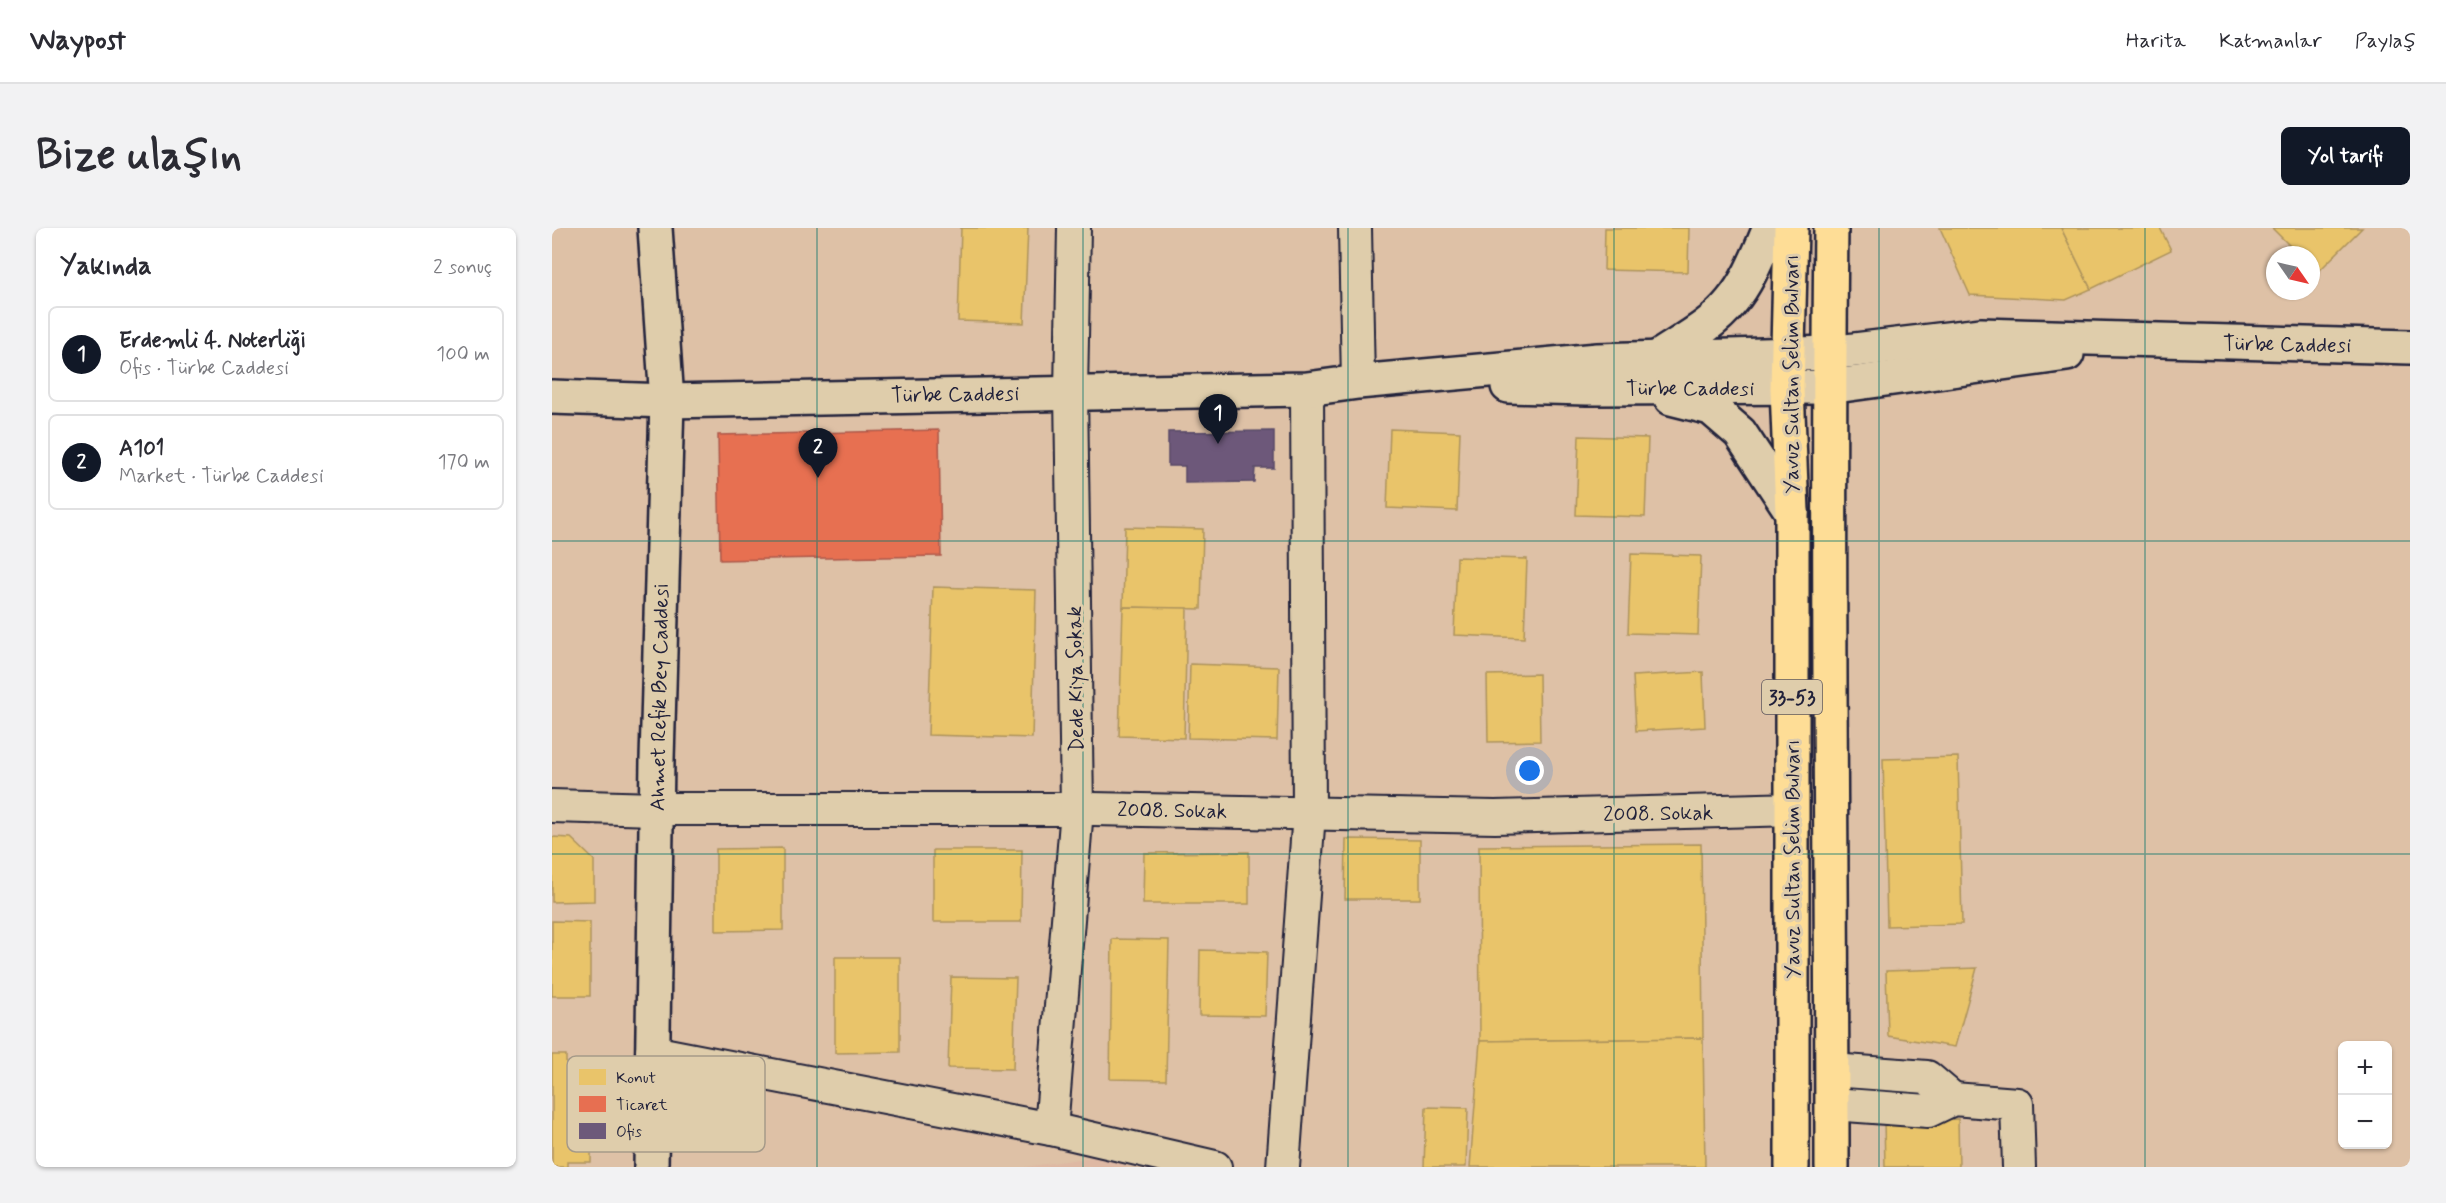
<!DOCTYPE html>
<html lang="tr">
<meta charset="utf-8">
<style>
body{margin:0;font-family:Mynerve,sans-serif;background:#f2f2f3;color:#2b2b33}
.controls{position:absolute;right:18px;bottom:18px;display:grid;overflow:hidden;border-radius:9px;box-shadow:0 2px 4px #0004}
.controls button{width:54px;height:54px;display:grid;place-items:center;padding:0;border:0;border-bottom:2px solid #e1e1e2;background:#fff;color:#2b2b33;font:30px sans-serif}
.compass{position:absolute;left:1714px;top:18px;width:54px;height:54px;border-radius:50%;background:#fff;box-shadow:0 2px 4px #0004;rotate:124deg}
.you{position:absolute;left:978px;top:543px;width:21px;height:21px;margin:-15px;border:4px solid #fff;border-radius:50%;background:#1a73e8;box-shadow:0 0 0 9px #1a73e833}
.badge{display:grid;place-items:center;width:39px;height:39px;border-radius:50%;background:#111827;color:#fff;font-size:20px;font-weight:700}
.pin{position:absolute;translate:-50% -50px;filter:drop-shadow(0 2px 3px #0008)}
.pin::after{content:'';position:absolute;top:32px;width:21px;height:18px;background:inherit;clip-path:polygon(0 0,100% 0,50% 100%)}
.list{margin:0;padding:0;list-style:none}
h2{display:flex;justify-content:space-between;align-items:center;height:78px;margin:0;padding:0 24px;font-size:26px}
h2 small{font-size:20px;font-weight:400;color:#7c7c81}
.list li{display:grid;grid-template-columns:39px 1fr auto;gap:18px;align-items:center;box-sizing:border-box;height:96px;margin:0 12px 12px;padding:0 12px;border:2px solid #e1e1e2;border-radius:9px}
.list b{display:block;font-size:22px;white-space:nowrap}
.list p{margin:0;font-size:20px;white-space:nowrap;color:#7c7c81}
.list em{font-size:20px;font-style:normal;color:#7c7c81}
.map{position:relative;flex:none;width:1858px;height:939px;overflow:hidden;border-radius:9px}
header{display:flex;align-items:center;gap:36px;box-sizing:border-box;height:84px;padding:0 30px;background:#fff;border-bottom:2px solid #e1e1e2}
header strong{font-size:28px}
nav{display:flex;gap:33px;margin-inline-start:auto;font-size:21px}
.intro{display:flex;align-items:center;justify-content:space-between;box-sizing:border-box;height:144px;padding:0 36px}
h1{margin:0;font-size:42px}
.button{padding:15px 27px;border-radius:9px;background:#111827;color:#fff;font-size:21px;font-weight:700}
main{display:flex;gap:36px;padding:0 36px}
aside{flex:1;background:#fff;border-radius:9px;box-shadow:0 2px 4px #0004}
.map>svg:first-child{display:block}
</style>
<header>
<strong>Waypost</strong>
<nav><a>Harita</a><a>Katmanlar</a><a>Paylaş</a></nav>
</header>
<div class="intro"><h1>Bize ulaşın</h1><a class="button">Yol tarifi</a></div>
<main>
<aside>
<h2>Yakında<small>2 sonuç</small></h2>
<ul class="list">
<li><span class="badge">1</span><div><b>Erdemli 4. Noterliği</b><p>Ofis · Türbe Caddesi</p></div><em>100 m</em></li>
<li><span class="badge">2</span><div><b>A101</b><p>Market · Türbe Caddesi</p></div><em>170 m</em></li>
</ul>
</aside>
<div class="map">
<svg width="1858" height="939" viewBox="0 0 1858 939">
<rect width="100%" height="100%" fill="#dec1a6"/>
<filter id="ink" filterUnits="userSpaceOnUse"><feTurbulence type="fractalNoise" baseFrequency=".0167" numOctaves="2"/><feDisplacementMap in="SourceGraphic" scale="12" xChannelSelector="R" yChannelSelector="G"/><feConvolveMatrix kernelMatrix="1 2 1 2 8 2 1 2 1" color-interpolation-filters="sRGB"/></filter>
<g filter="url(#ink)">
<!-- built -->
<polygon fill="#deb8a3" points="547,928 578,939 474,939"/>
<!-- homes -->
<g fill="#e9c46a" stroke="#ad935c" stroke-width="1.5">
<polygon points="409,0 476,0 472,95 406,93"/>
<polygon points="1053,0 1137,0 1136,44 1052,42"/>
<polygon points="1388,0 1509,0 1539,61 1514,72 1418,67"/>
<polygon points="1509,0 1608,0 1619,22 1539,61"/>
<polygon points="1720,0 1810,0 1765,45 1759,39 1759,27 1747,27"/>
<polygon points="838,201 908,204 905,283 835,280"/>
<polygon points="1027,208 1096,210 1093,289 1024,287"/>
<polygon points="573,299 651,301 649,381 571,379"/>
<polygon points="1079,326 1149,328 1146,407 1076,405"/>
<polygon points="905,329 975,331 972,410 902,407"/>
<polygon points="381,359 484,362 480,510 376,507"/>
<polygon points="571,379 635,380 632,510 567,508"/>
<polygon points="638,436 727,439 725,512 636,510"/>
<polygon points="1151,444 1153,499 1084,503 1081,448"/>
<polygon points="987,446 988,513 936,514 935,447"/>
<polygon points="1406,529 1410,696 1335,698 1331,531"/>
<polygon points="0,609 19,610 42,632 42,673 0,674"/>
<polygon points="794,611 868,612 868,671 793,671"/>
<polygon points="1149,616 1151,810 928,813 927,618"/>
<polygon points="231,620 231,702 164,703 164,621"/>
<polygon points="381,622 470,622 469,694 381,694"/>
<polygon points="697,624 697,676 591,676 592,625"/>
<polygon points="0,693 38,694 38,768 0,768"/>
<polygon points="560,711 617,712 614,852 558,851"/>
<polygon points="648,722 715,724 713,788 647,787"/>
<polygon points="283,729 348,729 348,824 283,825"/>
<polygon points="1425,740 1403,819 1336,808 1334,743"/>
<polygon points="399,749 464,750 461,841 396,840"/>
<polygon points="1151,810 1153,939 918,939 928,813"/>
<polygon points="0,827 14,827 14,835 40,835 39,934 15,934 15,939 0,939"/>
<polygon points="874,879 916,880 914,939 872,939"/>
<polygon points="1406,891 1407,939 1333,939 1332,892"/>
</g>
<!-- shops -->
<polygon fill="#e76f51" stroke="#ac584a" stroke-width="1.5" points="387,202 389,328 168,332 166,207"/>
<!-- offices -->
<polygon fill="#6d597a" stroke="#564867" stroke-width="1.5" points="722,203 722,240 703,240 702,254 633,255 633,238 616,238 616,204"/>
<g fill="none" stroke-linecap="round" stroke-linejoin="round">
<!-- street casing -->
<g stroke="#22223b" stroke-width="36">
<g id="street">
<polyline points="803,0 806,154"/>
<polyline points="0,578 104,581 541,581 943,589 1240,581"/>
<polyline points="100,824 499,901 663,939"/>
<polyline points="1280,842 1375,849 1401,871"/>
<polyline points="1280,876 1376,883 1401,871 1465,876 1467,939"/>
<polyline points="499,901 525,581 519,164 522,0"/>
<polyline points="731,939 757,585 755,161"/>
</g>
</g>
<!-- secondary casing -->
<g stroke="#22223b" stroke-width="38">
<g id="secondary">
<path d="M1105 130C1130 113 1160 98 1179 74 1197 53 1207 25 1218 0"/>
<polyline points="956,158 1035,160 1276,159 1515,126"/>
<polyline points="0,169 115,173 755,161 806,154 1046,132 1277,125 1429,107 1858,119"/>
<polyline points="1119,170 1159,180 1188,205 1240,284"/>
<polyline points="99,939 105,532 115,173 103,0"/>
</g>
</g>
<!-- primary casing -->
<g stroke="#22223b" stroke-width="38">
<g id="primary">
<polyline points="1239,0 1235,160 1240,284 1240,939"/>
<path d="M1279 0C1275 313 1280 626 1280 939"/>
</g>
</g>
<!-- street -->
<use href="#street" stroke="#dfcdab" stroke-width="32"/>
<!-- secondary -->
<use href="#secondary" stroke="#dfcdab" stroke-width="33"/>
<!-- primary -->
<use href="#primary" stroke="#fedd96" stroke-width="33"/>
</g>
</g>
<!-- grid -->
<path fill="none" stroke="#0f766e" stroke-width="1.5" stroke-opacity="0.55" d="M265 0V939M531 0V939M796 0V939M1062 0V939M1327 0V939M1593 0V939M0 313H1858M0 626H1858"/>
<g text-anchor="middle" stroke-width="6" stroke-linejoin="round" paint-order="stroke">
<!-- shield labels -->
<rect fill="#dfcdab" stroke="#5b555d" stroke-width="1.5" x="1210" y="452" width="60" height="34" rx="4.5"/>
<g font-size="20" font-weight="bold" fill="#22223b">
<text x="1240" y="476">33-53</text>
</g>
<!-- street labels -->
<g font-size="21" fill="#22223b" stroke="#dfcdab">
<text transform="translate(1735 116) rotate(1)" y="7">Türbe Caddesi</text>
<text transform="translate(1239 146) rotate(-90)" y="7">Yavuz Sultan Selim Bulvarı</text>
<text x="1138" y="167">Türbe Caddesi</text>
<text transform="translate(403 166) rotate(-1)" y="7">Türbe Caddesi</text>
<text transform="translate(523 451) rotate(-91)" y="7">Dede Kiya Sokak</text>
<text transform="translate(107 469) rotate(-89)" y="7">Ahmet Refik Bey Caddesi</text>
<text transform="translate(620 582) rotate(1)" y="7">2008. Sokak</text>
<text transform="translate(1106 585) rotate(-1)" y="7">2008. Sokak</text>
<text transform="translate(1240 631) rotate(-90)" y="7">Yavuz Sultan Selim Bulvarı</text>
</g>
</g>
<!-- legend -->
<rect x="15" y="828" width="198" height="96" rx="9" fill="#dfcdab" stroke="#a69a89" stroke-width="1.5"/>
<rect x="27" y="841" width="27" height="16" fill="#e9c46a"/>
<rect x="27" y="868" width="27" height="16" fill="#e76f51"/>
<rect x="27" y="895" width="27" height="16" fill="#6d597a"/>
<g font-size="16" fill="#22223b">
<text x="64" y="855">Konut</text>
<text x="64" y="882">Ticaret</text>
<text x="64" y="909">Ofis</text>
</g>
</svg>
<div class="controls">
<button>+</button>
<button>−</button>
</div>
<svg class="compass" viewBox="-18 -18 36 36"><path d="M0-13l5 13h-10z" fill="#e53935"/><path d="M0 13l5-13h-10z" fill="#7c7c81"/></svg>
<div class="you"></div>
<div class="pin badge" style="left:666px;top:216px">1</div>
<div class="pin badge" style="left:266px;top:250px">2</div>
</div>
</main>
